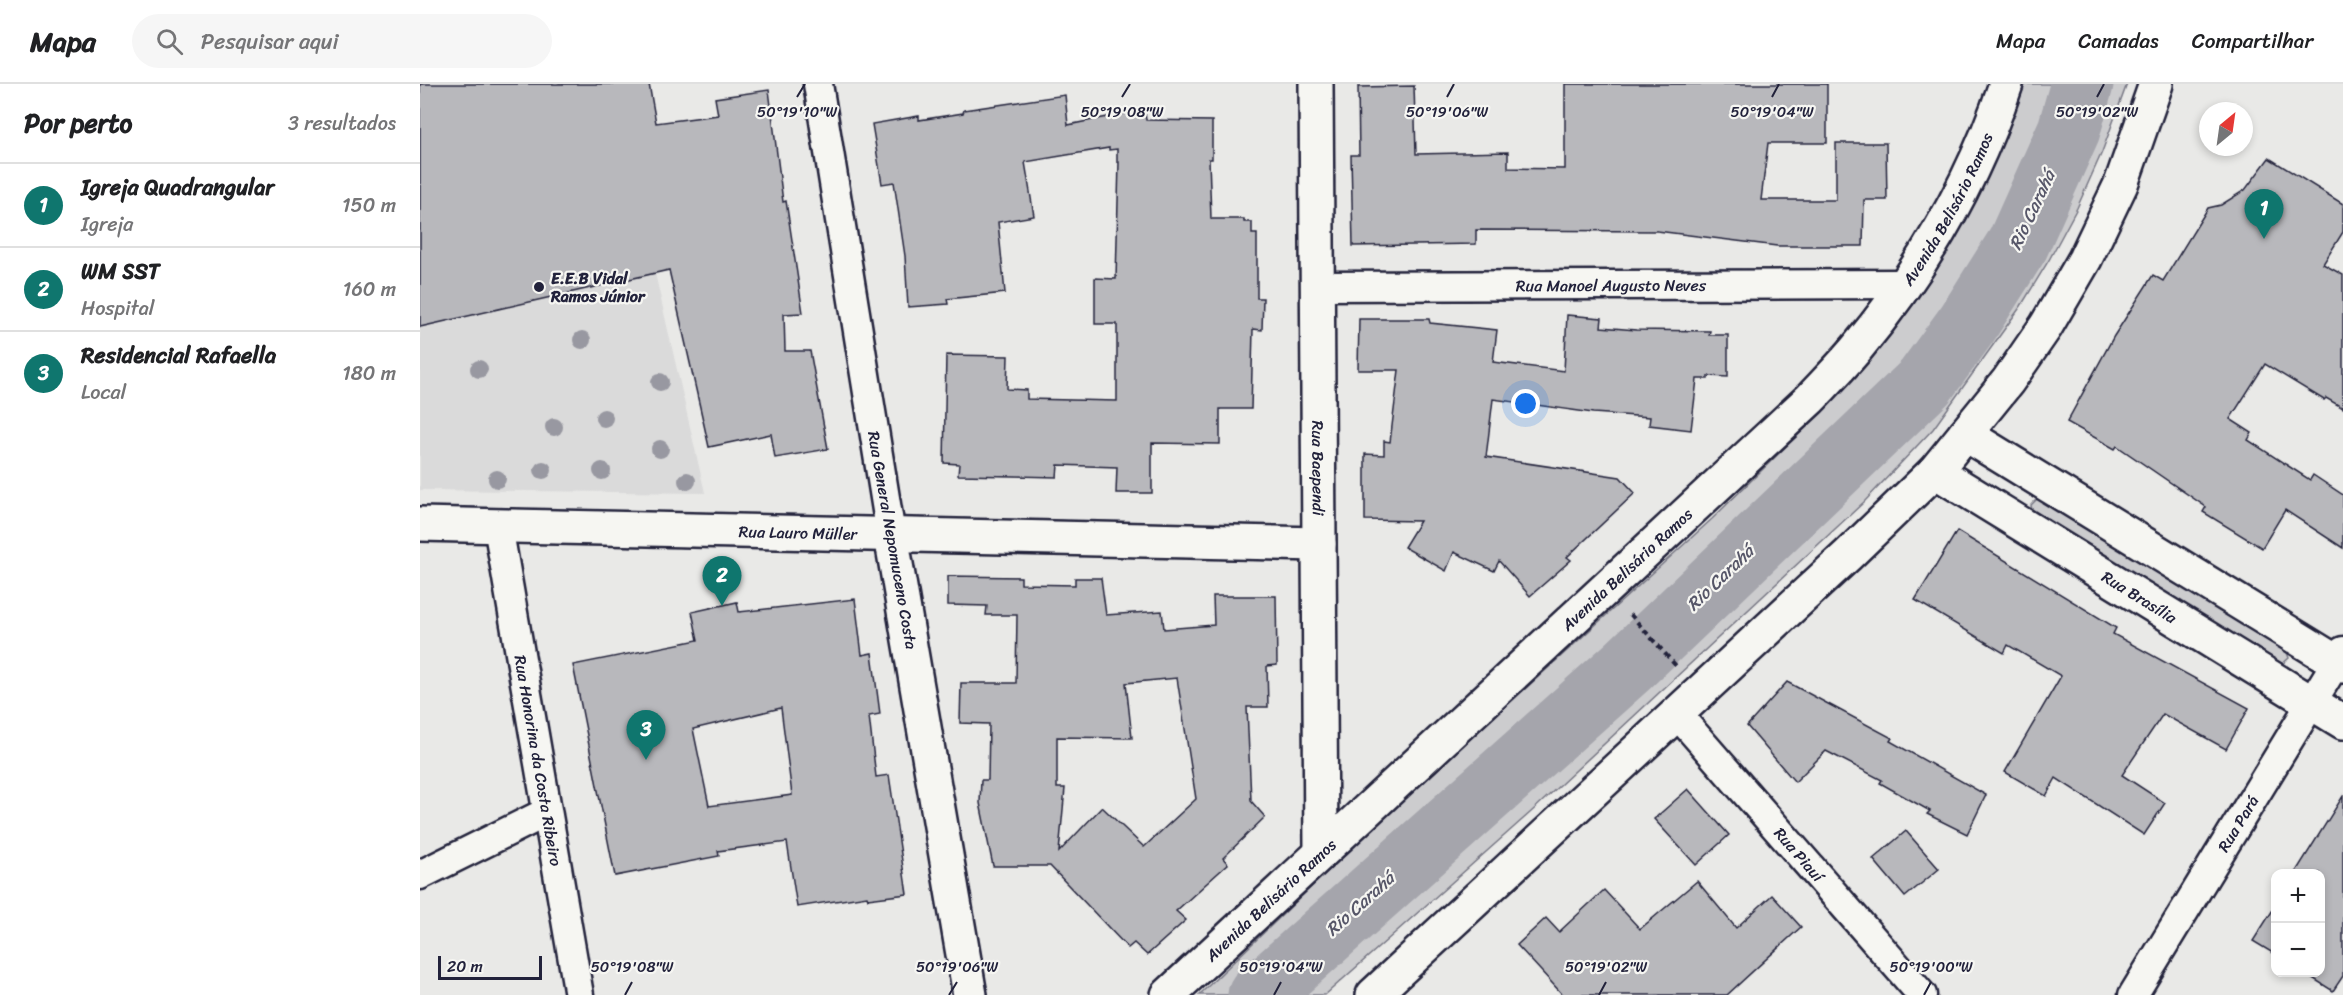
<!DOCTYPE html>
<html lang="pt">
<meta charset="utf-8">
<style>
body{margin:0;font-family:Sriracha,sans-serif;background:#f6f6f6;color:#202124}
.controls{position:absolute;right:18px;bottom:18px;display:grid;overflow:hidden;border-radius:12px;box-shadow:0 3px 9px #0003}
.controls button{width:54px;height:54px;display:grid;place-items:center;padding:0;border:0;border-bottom:2px solid #e0e0e0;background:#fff;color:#202124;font:30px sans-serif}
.compass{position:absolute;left:1779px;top:18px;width:54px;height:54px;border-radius:50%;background:#fff;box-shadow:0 3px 9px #0003;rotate:29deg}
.scale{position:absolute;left:18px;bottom:15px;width:104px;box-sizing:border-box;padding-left:6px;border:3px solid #22223b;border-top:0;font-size:16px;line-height:21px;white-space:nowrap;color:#22223b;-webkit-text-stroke:4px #f6f6f2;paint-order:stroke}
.you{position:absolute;left:1106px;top:320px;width:21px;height:21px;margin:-15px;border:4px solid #fff;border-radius:50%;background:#1a73e8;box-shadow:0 0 0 9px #1a73e833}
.badge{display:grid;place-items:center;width:39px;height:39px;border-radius:50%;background:#0f766e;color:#fff;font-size:20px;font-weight:700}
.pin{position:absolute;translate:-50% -50px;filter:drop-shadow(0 2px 3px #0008)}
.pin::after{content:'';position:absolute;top:32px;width:21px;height:18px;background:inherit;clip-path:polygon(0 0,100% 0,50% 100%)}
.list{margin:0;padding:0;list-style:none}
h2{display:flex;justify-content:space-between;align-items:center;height:78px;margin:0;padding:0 24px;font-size:26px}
h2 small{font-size:20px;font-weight:400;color:#757577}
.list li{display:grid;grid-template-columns:39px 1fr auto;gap:18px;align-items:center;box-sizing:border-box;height:84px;padding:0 24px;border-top:2px solid #e0e0e0}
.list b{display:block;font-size:22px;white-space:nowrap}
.list p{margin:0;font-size:20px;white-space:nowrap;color:#757577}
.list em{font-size:20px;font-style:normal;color:#757577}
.icon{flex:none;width:33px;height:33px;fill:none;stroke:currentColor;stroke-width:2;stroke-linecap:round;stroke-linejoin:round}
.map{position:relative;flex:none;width:1923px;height:911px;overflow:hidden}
header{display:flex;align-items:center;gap:36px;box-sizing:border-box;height:84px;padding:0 30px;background:#fff;border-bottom:2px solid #e0e0e0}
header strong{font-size:28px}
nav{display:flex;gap:33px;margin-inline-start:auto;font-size:21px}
.search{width:420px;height:54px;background:#f6f6f6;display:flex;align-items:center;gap:15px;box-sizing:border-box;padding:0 21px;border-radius:33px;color:#757577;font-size:22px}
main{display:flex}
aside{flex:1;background:#fff}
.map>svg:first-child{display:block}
</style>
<header>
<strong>Mapa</strong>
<div class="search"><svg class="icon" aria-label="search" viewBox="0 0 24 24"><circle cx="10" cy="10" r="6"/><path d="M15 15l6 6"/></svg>Pesquisar aqui</div>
<nav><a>Mapa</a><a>Camadas</a><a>Compartilhar</a></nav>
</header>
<main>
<aside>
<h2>Por perto<small>3 resultados</small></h2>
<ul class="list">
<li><span class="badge">1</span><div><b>Igreja Quadrangular</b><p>Igreja</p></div><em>150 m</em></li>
<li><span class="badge">2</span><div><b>WM SST</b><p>Hospital</p></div><em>160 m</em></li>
<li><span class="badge">3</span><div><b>Residencial Rafaella</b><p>Local</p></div><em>180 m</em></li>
</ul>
</aside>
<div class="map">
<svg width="1923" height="911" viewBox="0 0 1923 911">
<rect width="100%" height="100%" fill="#e9e9e7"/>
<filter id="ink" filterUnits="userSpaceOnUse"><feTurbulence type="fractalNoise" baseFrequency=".0167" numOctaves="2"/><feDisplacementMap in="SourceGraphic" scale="12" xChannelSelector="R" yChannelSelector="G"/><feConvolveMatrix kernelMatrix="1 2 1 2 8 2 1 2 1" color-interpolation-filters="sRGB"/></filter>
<g filter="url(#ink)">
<!-- built -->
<polygon fill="#dadada" points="0,0 192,0 285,409 0,406"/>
<!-- green -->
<g fill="#ccccce" stroke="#777784" stroke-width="1.5">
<polygon points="1603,0 1707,0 1682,68 1657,124 1629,176 1601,222 1513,345 1444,418 1111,728 905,911 779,911 964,733 1292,435 1401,328 1505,199 1579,65"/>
<polygon points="1619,413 1865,563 1869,574 1861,581 1617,431 1612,427 1611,421"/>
</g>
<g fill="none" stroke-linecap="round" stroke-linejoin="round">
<!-- river -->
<polyline stroke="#a5a5ac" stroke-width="63" points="839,911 1207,583 1505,298 1548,239 1598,160 1649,46 1662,0"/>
</g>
<!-- building -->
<g fill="#b8b8bc" stroke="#22223b" stroke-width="1.5" fill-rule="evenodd">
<polygon points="0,0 229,0 236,39 298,31 295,14 349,6 363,118 366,117 383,229 364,230 365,267 390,267 408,365 355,374 351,350 289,363 249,186 0,243"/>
<polygon points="1145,0 1407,0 1407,59 1348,59 1341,116 1416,116 1416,59 1466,59 1467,116 1444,116 1443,162 1357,162 1237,147 1056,146 1056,160 933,162 931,71 939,71 938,3 994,2 996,70 1088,68 1088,84 1145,85"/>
<polygon points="645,11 648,41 707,29 725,29 726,36 792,37 792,75 789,75 791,135 824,135 824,138 832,138 832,150 837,150 837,214 843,214 842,246 833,245 831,325 800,325 800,360 732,359 732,409 696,409 697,383 638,381 637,393 594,392 538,391 539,380 524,379 526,271 588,272 587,305 607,306 607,315 697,317 697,240 675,240 675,194 696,195 699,78 697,78 697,65 689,66 689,64 605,78 614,132 578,138 585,209 527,215 528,220 488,223 485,172 474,98 462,100 452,40 499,32 499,36 543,29 544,26"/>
<polygon points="1849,74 1923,120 1923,148 1903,180 1923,191 1923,324 1906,314 1904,316 1845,280 1810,335 1832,349 1828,356 1890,396 1893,391 1923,411 1923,464 1865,426 1842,464 1783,428 1786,423 1697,362 1695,365 1647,338 1694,252 1733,191 1743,197 1788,124 1801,121 1825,106"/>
<polygon points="1147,231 1182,234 1181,243 1216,246 1290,247 1289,251 1308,251 1308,293 1288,292 1288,295 1277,295 1271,346 1229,341 1230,333 1173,329 1073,315 1066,373 1200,393 1215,409 1147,473 1151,476 1110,512 1079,477 1074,487 1034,468 1026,487 984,463 1000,437 945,436 945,370 964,371 964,357 970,358 979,286 938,286 939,235 1009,235 1010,239 1077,246 1073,278 1144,287"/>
<polygon points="1537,447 1696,544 1693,550 1829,624 1806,665 1743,630 1702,691 1745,719 1724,751 1636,694 1626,712 1585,688 1641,592 1588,561 1584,569 1495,516"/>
<path d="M528 492 601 493V500L655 501V494H681L686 531 742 527 744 545 794 541 793 512H856L857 581 847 582 848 623H827L831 717 845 733 803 774 808 780 756 827 766 836 727 871 714 859 708 864 630 782H573L560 719 561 696H568L569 640 540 639 541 599H596L597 531H566L567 522 528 521ZM757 594 776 715 724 763 682 723 639 768 645 704H637V653L712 654 706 599Z"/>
<path d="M435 515 442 571 452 569 460 630 449 632 456 693 469 691 487 810 448 815 447 812 377 823 367 758 298 767 299 772 195 792 153 581 278 556 272 528 317 518 319 528ZM361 624 372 711 289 722 273 645Z"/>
<polygon points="1367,598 1472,654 1470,657 1566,711 1547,750 1507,730 1510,727 1460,699 1462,696 1406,667 1375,698 1327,642"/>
<polygon points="1268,705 1309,751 1276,781 1234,735"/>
<polygon points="1923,712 1923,892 1913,907 1883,888 1900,888 1900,789 1875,789"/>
<polygon points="1486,747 1519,785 1485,813 1453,775"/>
<polygon points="1277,797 1316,844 1352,811 1381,843 1307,911 1143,911 1097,861 1126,834 1139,848 1184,806 1220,845"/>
<polygon points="1856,821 1856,871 1833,857"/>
</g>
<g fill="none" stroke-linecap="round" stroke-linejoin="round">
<!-- street casing -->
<g stroke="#22223b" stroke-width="33">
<g id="street">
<polyline points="398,0 471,451"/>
<path id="s1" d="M897 202 1485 200"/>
<path id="s2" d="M78 442 159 911"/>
<path id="s3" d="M1257 630 1502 911"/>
<polyline points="0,791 127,728"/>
<path id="s4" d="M1713 911 1923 567"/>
</g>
</g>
<!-- secondary casing -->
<g stroke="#22223b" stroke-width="38">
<g id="secondary">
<path id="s5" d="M896 0 901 767"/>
<polyline points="1545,350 1923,582"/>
<path id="s6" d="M1515 387 1923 638"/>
<path id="s7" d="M0 440 899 460"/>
<polyline points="471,451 550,911"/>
</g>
</g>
<!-- primary casing -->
<g stroke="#22223b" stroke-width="38">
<g id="primary">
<path id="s8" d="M748 911 1390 315C1406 298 1422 282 1437 264 1502 186 1554 96 1586 0"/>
<polyline points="953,911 1428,471 1515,387 1588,297 1626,242 1665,175 1701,100 1736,0"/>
</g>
</g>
<!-- path -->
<polyline stroke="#22223b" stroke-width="4" stroke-dasharray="6 4.5" stroke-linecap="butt" points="1210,530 1257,583"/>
<!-- street -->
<use href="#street" stroke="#f6f6f2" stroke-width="28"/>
<!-- secondary -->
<use href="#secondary" stroke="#f6f6f2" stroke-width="33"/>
<!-- primary -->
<use href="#primary" stroke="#f6f6f2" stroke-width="33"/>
</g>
<!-- trees -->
<g fill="#9898a1">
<circle cx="162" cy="256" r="9"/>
<circle cx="59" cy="285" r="9"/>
<circle cx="240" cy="298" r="9"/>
<circle cx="184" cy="334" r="9"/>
<circle cx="134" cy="343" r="9"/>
<circle cx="240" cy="365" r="9"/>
<circle cx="123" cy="386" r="9"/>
<circle cx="182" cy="387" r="9"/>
<circle cx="77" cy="395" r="9"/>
<circle cx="267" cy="397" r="9"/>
</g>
</g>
<!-- ticks -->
<path fill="none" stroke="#22223b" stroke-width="2" d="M377 13 385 0M702 13 710 0M1027 13 1034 0M1352 13 1359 0M1677 13 1684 0M205 911 212 898M529 911 537 898M854 911 861 898M1179 911 1186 898M1504 911 1511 898"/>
<!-- markers -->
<circle fill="#22223b" stroke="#f6f6f2" stroke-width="2" cx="119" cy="203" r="6"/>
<g text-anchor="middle" stroke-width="4.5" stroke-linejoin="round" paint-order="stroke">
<!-- street labels -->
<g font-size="16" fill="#22223b" stroke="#f6f6f2">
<text dy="6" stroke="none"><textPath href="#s8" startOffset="1112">Avenida Belisário Ramos</textPath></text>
<text dy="6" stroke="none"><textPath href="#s1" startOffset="294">Rua Manoel Augusto Neves</textPath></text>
<text dy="6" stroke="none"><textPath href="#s5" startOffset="384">Rua Baependi</textPath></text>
<text dy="6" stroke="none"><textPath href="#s7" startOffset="378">Rua Lauro Müller</textPath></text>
<text transform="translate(473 456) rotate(80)" y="6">Rua General Nepomuceno Costa</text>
<text dy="6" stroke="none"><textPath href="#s8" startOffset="626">Avenida Belisário Ramos</textPath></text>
<text dy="6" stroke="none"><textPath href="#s6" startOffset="240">Rua Brasília</textPath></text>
<text dy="6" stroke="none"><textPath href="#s2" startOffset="238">Rua Honorina da Costa Ribeiro</textPath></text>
<text dy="6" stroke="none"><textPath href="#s4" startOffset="201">Rua Pará</textPath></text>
<text dy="6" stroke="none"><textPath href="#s3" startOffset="186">Rua Piauí</textPath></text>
<text dy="6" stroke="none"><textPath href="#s8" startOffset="140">Avenida Belisário Ramos</textPath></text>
</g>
<!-- poi labels -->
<g font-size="16" font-weight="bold" fill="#22223b" stroke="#f6f6f2" text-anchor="start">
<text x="131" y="200">E.E.B Vidal<tspan x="131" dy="18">Ramos Júnior</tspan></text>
</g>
<!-- water labels -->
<g font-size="18" font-style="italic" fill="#565668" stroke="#f6f6f2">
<text transform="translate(1612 126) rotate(-65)" y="6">Rio Carahá</text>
<text transform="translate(1300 494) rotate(-44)" y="6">Rio Carahá</text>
<text transform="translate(940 820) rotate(-42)" y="6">Rio Carahá</text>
</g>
</g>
<g font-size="15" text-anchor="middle" fill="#22223b" stroke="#f6f6f2" stroke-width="4.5" stroke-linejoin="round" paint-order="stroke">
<text x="377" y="33">50°19'10"W</text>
<text x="702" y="33">50°19'08"W</text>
<text x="1027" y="33">50°19'06"W</text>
<text x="1352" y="33">50°19'04"W</text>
<text x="1677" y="33">50°19'02"W</text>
<text x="212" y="888">50°19'08"W</text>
<text x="537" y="888">50°19'06"W</text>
<text x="861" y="888">50°19'04"W</text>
<text x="1186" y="888">50°19'02"W</text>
<text x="1511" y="888">50°19'00"W</text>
</g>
</svg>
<div class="controls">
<button>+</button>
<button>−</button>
</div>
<svg class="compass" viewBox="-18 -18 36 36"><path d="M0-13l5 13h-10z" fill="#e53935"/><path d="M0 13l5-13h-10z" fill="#757577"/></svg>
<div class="scale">20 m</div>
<div class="you"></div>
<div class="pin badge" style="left:1844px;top:155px">1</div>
<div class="pin badge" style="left:302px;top:522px">2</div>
<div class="pin badge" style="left:226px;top:676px">3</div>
</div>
</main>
